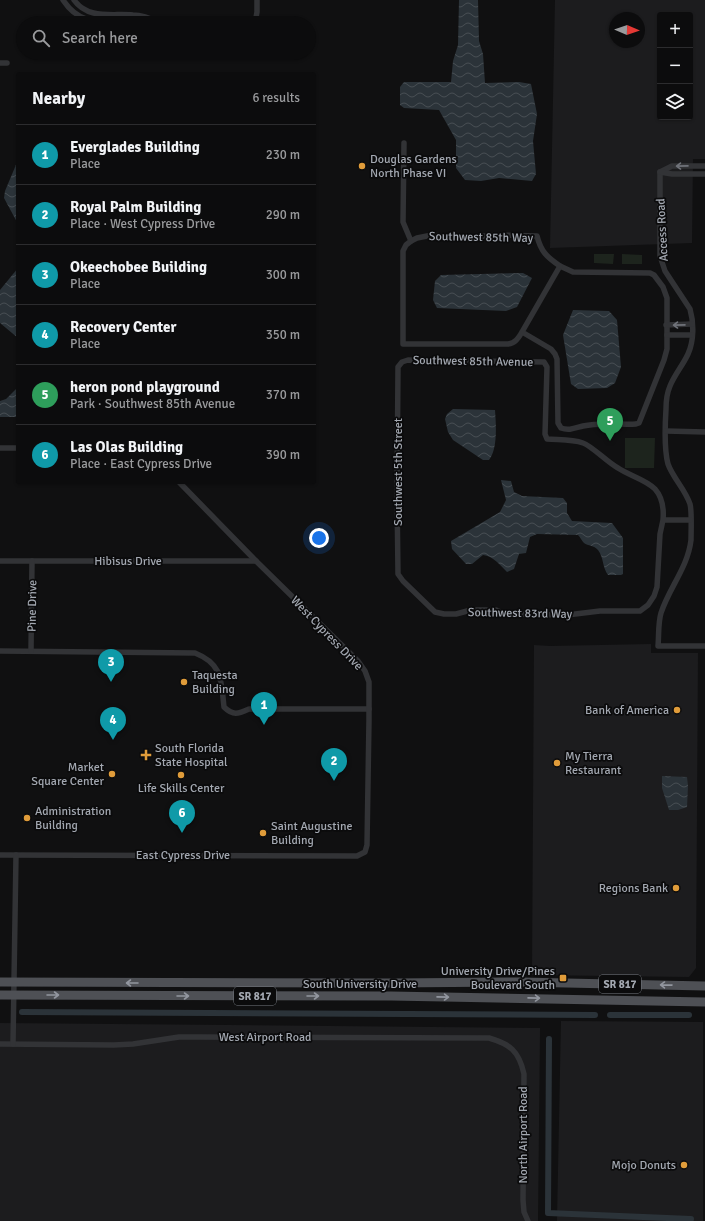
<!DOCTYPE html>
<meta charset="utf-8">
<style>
body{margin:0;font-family:Signika,sans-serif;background:#151516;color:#f1f3f6}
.controls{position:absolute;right:12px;top:12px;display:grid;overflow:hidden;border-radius:4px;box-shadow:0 1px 3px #0004}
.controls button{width:36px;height:36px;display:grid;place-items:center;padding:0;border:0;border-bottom:1px solid #2c2c2e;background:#0c0c0d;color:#f1f3f6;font:20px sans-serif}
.compass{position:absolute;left:609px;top:12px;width:36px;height:36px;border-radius:50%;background:#0c0c0d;box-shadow:0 1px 3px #0004;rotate:92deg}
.you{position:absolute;left:319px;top:538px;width:14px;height:14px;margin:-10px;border:3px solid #fff;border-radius:50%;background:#1a73e8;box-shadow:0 0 0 6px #1a73e833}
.badge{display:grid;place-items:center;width:26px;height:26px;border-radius:50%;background:#e09c3a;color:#fff;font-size:13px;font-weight:700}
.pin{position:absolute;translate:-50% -33px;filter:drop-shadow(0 1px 2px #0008)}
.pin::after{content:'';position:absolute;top:21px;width:14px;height:12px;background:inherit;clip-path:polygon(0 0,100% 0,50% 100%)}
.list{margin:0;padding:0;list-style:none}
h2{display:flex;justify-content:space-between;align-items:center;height:52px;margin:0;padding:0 16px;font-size:17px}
h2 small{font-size:13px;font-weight:400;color:#9a9b9d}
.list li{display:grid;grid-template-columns:26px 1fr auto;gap:12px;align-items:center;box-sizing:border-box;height:60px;padding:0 16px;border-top:1px solid #2c2c2e}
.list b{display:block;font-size:15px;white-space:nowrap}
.list p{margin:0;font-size:13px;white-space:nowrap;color:#9a9b9d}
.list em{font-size:13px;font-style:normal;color:#9a9b9d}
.icon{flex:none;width:22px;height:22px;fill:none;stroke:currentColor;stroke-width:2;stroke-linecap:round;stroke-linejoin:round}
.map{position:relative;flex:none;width:705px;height:1221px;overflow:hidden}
.search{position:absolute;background:#0c0c0d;box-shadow:0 1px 3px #0004;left:16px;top:16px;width:300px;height:44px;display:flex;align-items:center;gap:10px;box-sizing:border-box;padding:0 14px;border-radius:22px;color:#9a9b9d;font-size:15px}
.panel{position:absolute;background:#0c0c0d;box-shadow:0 1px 3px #0004;left:16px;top:72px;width:300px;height:412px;border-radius:4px}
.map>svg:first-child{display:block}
</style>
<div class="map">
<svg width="705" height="1221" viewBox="0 0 705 1221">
<defs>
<pattern id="water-waves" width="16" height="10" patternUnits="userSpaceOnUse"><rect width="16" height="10" fill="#2b3339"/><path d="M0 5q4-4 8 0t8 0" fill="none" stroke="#474e53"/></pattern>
</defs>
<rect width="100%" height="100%" fill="#101011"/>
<!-- built -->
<g fill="#1c1c1e" fill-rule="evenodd">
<path d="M555 0H705V159H693L692 243 550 248ZM660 15H690V117H660ZM615 18H639V42H615Z"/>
<polygon points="651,644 651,653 698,653 696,968 689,977 532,975 534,645 550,646"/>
<polygon points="561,1021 703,1022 703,1221 557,1221"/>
<polygon points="0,1023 540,1028 538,1221 0,1221"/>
</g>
<!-- green -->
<g fill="#1d241d">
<polygon points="594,254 614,254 613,264 594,263"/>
<polygon points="622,254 642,255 642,264 622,264"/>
<polygon points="625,438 655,438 654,468 625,468"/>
</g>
<!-- water -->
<g fill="url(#water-waves)">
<polygon points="459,0 478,0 479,41 483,54 485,83 519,82 531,84 537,114 533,141 536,174 532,181 499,178 481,181 465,180 456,168 456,140 439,110 404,108 400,105 400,87 404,82 451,82 453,61 458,45"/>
<polygon points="18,160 18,224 4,198 5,191"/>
<polygon points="18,268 18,338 0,323 0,290"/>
<polygon points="523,273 532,278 517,307 506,311 437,308 433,300 435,281 441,275"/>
<polygon points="573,310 609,311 617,320 621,367 615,383 607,388 578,389 571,384 563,335"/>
<polygon points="18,387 18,417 0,417 0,401 6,399"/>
<path d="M453 409 495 410C496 424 498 449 489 460H483L453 440 448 432 445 419 447 414Z"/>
<path d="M501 480 511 481 514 492 522 496 563 498 567 503V513L572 521 612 523 623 538V574L621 575H608C602 567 604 558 598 550 594 545 588 546 584 543 582 541 580 537 578 535L537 534 530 537 526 553 519 554 514 569 507 572C500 565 493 556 483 555L472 564H466L452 549 451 541 500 512 506 500Z"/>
<polygon points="662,776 687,777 688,786 687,807 678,810 669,810 662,788"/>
</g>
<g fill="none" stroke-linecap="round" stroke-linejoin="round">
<!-- canal -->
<g stroke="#2b3339" stroke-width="6">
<polyline points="22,1012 595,1015"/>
<polyline points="610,1015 689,1015"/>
<polyline points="549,1039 548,1213 691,1219"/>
</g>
<!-- minor -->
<g stroke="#323336" stroke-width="5.5">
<path d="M63 0C84 32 110 17 140 23"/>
<path d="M74 0C88 20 113 13 133 15 142 15 152 19 160 23"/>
<polyline points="255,23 257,12 257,0"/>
<polyline points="210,53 219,54 228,53"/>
<polyline points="0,63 7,63"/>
<path d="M404 143 403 222 411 241 406 245 403 251V344H508C515 343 518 339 522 332L560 266 573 272 650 273 654 275 663 287 667 298V349L664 360 641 418 639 423 636 424C619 425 600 422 583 426 575 428 569 431 561 428L558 423 557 359 555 354 551 349 522 332"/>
<path d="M660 172V256L665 271 690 309C694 323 694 341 688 354 683 365 675 374 670 386 667 393 666 401 666 409 665 425 664 449 668 464 673 478 685 489 690 504 692 511 691 532 691 540 688 567 669 588 661 613 658 623 659 635 658 646H705"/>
<polyline points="660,172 672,166 705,166"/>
<polyline points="660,172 672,174 705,174"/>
<path d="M411 241 417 238 432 235 470 239 476 237 495 235 537 236C541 252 547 257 560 266"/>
<polyline points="666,325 692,324"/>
<polyline points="667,335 692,335"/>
<polyline points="666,431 705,432"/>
<polyline points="0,448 18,448"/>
<path d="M663 520 660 534 657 587 654 596 648 605 640 611H600L567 615 505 614 496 610H471L456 614H444L435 612 403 581 398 574 397 494 398 367 402 362 408 360 544 362 547 367 545 434 547 439C559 440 572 439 583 443 592 446 608 463 618 468 628 475 647 480 655 489 663 498 664 509 663 520H690"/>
<polyline points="0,561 256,561"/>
<path d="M0 651 195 653C223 664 221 681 224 707 233 716 238 714 249 709H369"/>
<polyline points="31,651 32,561"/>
<polyline points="0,855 357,856 365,852 367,845 369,720 369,682 365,671 358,661 256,561 179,482"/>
<path d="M0 1044 114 1045 133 1044 179 1037H199L489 1038C510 1044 519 1051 524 1074L523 1200 524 1212 528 1221"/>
<polyline points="13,1044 16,855"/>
</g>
<!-- primary -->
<g stroke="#4e5055" stroke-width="9">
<polyline points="0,982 393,983 520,982 705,986"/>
<polyline points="0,995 391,996 705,1002"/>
</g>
</g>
<!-- one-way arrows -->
<defs><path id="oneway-shaft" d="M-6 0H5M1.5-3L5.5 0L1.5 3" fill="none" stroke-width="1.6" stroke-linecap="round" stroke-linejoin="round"/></defs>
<g stroke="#70737a">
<use href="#oneway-shaft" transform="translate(682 166) rotate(179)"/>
<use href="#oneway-shaft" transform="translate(679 325) rotate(179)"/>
</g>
<g stroke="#92969f">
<use href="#oneway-shaft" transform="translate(132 983) rotate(-180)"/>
<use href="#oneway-shaft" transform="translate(666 985) rotate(-179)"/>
<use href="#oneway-shaft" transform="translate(53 995)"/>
<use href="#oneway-shaft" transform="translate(183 996)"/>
<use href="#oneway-shaft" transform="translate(313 996)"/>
<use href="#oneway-shaft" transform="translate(443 997) rotate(1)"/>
<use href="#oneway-shaft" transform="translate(534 998) rotate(1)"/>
</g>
<!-- markers -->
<g fill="#e09c3a" stroke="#0b0b0c" stroke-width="1.5">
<circle cx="362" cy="166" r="4"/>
<circle cx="184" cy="682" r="4"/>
<circle cx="677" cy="710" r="4"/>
<path d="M144 749h4v4h4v4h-4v4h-4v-4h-4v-4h4z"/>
<circle cx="557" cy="763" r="4"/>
<circle cx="112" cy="774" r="4"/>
<circle cx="181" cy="775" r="4"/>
<circle cx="27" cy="818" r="4"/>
<circle cx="263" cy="833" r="4"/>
<circle cx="676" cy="888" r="4"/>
<rect x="559" y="974" width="8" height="8" rx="2"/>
<circle cx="684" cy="1165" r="4"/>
</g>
<g text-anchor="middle" stroke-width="3.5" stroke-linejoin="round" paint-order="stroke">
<!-- shield labels -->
<g fill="#0b0b0c" stroke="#757980" stroke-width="1">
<rect x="599" y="975" width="42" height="18" rx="3"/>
<rect x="234" y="987" width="42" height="18" rx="3"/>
</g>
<g font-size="11" font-weight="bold" fill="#a3a8b1">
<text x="620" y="988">SR 817</text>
<text x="255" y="1000">SR 817</text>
</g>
<!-- poi labels -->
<g font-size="12" fill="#a3a8b1" stroke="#0b0b0c" text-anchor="start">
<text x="370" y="163">Douglas Gardens<tspan x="370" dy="14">North Phase VI</tspan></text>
<text x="192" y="679">Taquesta<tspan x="192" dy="14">Building</tspan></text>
<text x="669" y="714" text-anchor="end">Bank of America</text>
<text x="155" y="752">South Florida<tspan x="155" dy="14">State Hospital</tspan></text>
<text x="565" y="760">My Tierra<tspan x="565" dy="14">Restaurant</tspan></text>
<text x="104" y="771" text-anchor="end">Market<tspan x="104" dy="14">Square Center</tspan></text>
<text x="181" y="792" text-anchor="middle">Life Skills Center</text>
<text x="35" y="815">Administration<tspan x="35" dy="14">Building</tspan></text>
<text x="271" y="830">Saint Augustine<tspan x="271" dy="14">Building</tspan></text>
<text x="668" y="892" text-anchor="end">Regions Bank</text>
<text x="555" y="975" text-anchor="end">University Drive/Pines<tspan x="555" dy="14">Boulevard South</tspan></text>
<text x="676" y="1169" text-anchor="end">Mojo Donuts</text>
</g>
<!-- street labels -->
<g font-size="12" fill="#a3a8b1" stroke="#0b0b0c">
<text transform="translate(662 230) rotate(-93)" y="4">Access Road</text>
<text transform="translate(481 237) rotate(1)" y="4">Southwest 85th Way</text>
<text transform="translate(473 361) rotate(1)" y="4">Southwest 85th Avenue</text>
<text transform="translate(398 472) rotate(-90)" y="4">Southwest 5th Street</text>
<text x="128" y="565">Hibisus Drive</text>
<text transform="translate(32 606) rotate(-89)" y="4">Pine Drive</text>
<text transform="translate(520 613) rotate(1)" y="4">Southwest 83rd Way</text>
<text transform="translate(327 633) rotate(46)" y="4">West Cypress Drive</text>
<text x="183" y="859">East Cypress Drive</text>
<text x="360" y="988">South University Drive</text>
<text x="265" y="1041">West Airport Road</text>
<text transform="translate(523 1135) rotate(-90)" y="4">North Airport Road</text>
</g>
</g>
</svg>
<div class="controls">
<button>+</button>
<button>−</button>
<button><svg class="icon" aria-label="layers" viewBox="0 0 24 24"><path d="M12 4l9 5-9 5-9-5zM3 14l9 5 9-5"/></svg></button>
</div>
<svg class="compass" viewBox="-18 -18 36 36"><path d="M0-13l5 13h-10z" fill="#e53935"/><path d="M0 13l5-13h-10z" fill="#9a9b9d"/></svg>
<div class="you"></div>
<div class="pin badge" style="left:264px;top:725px;background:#0f9aa8">1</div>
<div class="pin badge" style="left:334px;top:781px;background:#0f9aa8">2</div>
<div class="pin badge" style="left:111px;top:682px;background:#0f9aa8">3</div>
<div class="pin badge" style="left:113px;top:740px;background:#0f9aa8">4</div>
<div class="pin badge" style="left:610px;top:441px;background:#2e9e5b">5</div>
<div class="pin badge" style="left:182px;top:833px;background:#0f9aa8">6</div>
<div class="search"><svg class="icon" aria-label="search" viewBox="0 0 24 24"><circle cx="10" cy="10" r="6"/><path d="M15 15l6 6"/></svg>Search here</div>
<section class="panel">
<h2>Nearby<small>6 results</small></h2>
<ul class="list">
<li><span class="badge" style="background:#0f9aa8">1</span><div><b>Everglades Building</b><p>Place</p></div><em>230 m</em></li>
<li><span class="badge" style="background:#0f9aa8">2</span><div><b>Royal Palm Building</b><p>Place · West Cypress Drive</p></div><em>290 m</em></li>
<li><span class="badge" style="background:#0f9aa8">3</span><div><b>Okeechobee Building</b><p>Place</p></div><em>300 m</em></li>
<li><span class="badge" style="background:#0f9aa8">4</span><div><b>Recovery Center</b><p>Place</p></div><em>350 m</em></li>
<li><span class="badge" style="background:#2e9e5b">5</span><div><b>heron pond playground</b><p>Park · Southwest 85th Avenue</p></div><em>370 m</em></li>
<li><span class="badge" style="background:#0f9aa8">6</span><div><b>Las Olas Building</b><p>Place · East Cypress Drive</p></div><em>390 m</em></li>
</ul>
</section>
</div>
